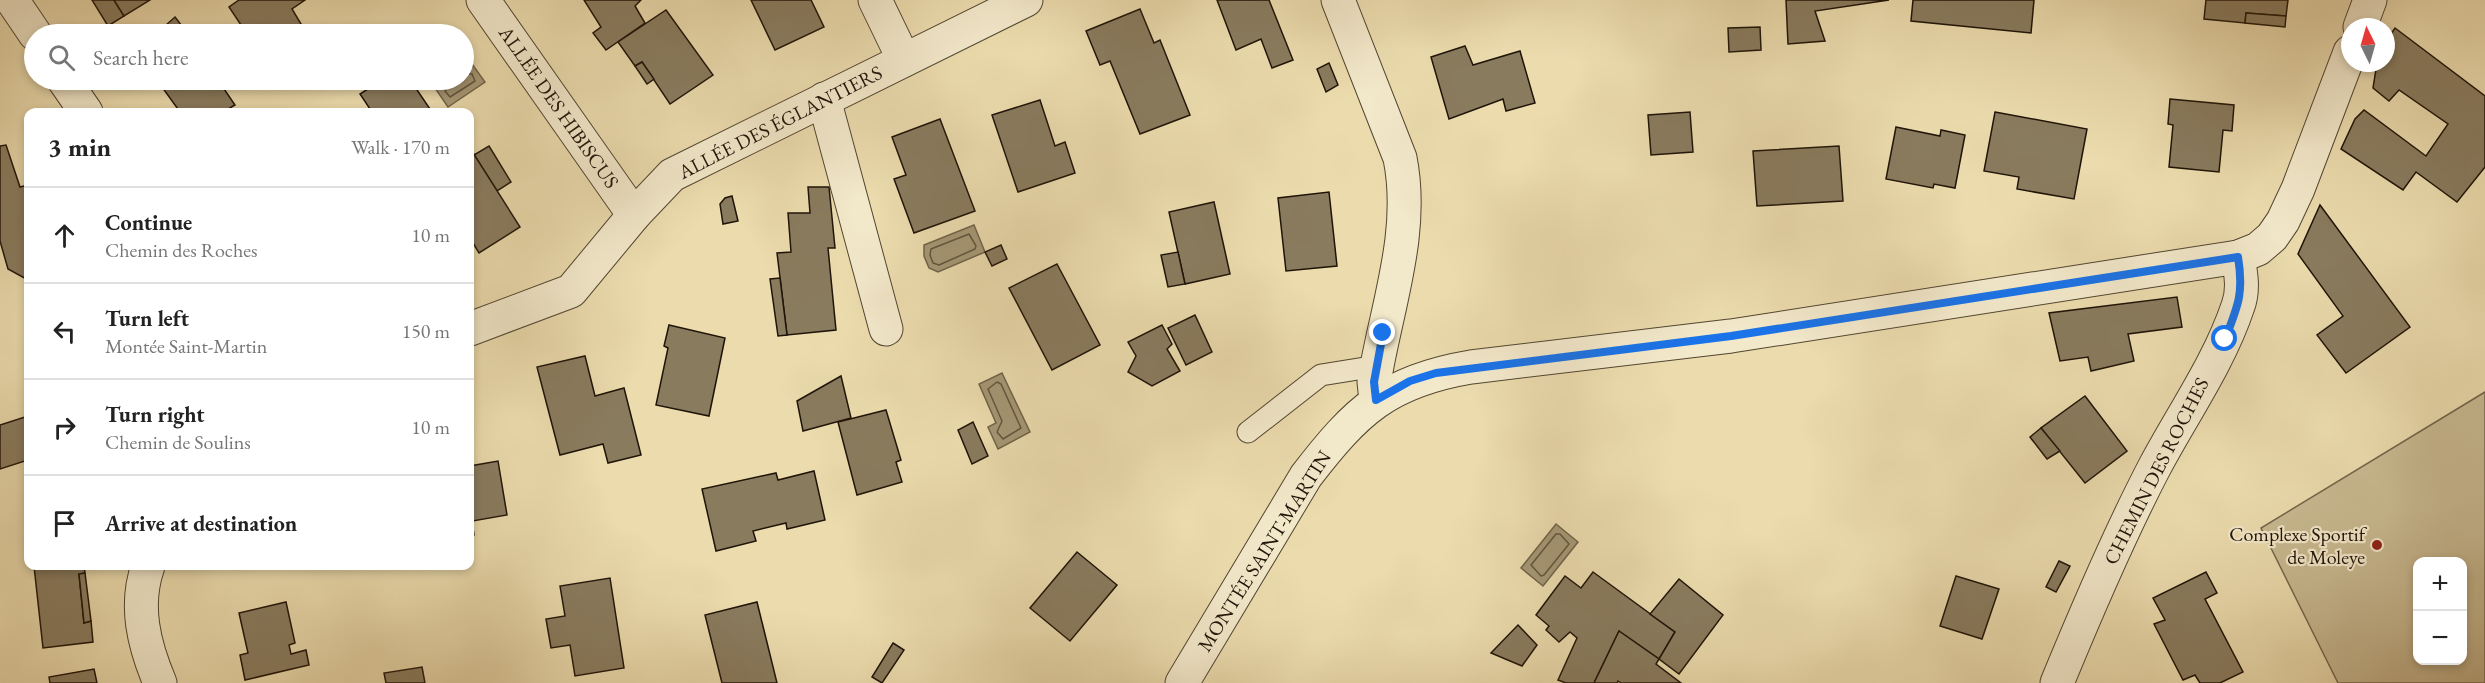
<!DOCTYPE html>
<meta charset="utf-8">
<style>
body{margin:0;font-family:"EB Garamond",serif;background:#f2f2f2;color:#222}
.controls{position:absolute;right:18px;bottom:18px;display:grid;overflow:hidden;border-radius:12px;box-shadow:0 3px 9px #0003}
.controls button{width:54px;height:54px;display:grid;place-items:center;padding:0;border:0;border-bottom:2px solid #e0e0e0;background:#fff;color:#222;font:30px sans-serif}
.compass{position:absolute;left:2341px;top:18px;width:54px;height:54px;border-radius:50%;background:#fff;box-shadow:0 3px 9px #0003;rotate:355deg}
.stop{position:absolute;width:18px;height:18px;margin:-14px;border:4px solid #1a73e8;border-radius:50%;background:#fff}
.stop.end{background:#1a73e8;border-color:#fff;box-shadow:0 2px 6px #0008}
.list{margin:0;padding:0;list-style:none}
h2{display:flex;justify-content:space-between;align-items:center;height:78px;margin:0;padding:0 24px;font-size:26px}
h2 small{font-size:20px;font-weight:400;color:#767676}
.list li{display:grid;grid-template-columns:39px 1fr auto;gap:18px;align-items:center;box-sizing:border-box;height:96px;padding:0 24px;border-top:2px solid #e0e0e0}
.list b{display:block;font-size:22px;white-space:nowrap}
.list p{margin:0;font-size:20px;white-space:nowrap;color:#767676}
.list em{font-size:20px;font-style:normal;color:#767676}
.icon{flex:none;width:33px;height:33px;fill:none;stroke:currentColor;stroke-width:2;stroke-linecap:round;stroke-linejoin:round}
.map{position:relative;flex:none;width:2485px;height:683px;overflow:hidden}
.search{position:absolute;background:#fff;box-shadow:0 3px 9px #0003;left:24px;top:24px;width:450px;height:66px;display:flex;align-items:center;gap:15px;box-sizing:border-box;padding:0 21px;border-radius:33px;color:#767676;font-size:22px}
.panel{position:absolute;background:#fff;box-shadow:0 3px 9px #0003;left:24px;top:108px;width:450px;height:462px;border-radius:12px}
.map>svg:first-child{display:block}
</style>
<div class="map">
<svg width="2485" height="683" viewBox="0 0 2485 683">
<rect width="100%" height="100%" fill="#ebdbad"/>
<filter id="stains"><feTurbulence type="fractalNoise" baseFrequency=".00333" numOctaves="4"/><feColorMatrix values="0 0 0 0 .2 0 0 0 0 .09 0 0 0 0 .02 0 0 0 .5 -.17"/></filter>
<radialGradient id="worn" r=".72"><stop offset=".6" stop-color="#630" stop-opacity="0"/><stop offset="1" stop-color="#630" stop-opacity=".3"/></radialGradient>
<!-- green -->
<path fill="#c8b991" stroke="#74664c" stroke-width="1.5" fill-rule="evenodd" d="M2485 392V683H2338L2261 528ZM2418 562H2462V660H2418Z"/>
<!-- water -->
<g fill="#a69775" stroke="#706349" stroke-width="1.5">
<polygon points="472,64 485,82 448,107 435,88 449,80 464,80 464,70"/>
<polygon points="974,225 985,252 938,272 929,268 924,256 924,245"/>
<polygon points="1002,373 1030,432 998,449 988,427 996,423 979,384"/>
<polygon points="1556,524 1578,542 1543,586 1521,568"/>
</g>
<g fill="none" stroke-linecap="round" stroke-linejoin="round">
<!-- shore -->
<g stroke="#62563e" stroke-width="1.5">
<polyline points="451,80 450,85 445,91 450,97 475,81 472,74 464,74"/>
<polygon points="969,234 976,246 975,249 939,265 933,263 930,255 931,249"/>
<polygon points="997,382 1001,384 1021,428 1003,439 997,432 1002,421 988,389"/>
<polygon points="1556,534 1560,534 1569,544 1544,575 1541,576 1531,565"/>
</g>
</g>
<!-- building -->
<g fill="#897b5e" stroke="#1f1408" stroke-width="1.5">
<polygon points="92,0 114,0 124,16 108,26"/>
<polygon points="114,0 150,0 124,16"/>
<polygon points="239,0 305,0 292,9 307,34 247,34 229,7"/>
<polygon points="584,0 641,0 635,6 645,23 606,50 593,33 601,27"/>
<polygon points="751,0 811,0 824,27 775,50"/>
<polygon points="1217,0 1269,0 1293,60 1272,68 1261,39 1236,50"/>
<polygon points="1786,0 1889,0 1815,11 1825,41 1788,44"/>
<polygon points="1913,0 2034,0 2031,33 1911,21"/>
<polygon points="2206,0 2288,0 2286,16 2246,13 2245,23 2204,19"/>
<polygon points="1140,9 1154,43 1160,40 1190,115 1140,134 1110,61 1100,65 1086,31"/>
<polygon points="666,10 713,75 670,104 642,62 635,66 618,42"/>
<polygon points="2246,13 2286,16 2285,27 2245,23"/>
<polygon points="175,17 188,34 156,34"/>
<polygon points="1760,27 1761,50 1729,52 1728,28"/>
<polygon points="2395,28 2485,96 2485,167 2457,202 2416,172 2403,190 2341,149 2355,119 2364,110 2426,156 2448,124 2399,90 2389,101 2373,88 2377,63 2386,63 2386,41"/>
<polygon points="1465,46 1473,65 1520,51 1535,103 1506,111 1503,99 1449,119 1431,57"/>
<polygon points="642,62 654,79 647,84 635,66"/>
<polygon points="1329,63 1338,85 1326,92 1317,69"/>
<polygon points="157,80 218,80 235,105 223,112 180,112"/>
<polygon points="382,80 417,80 413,84 432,112 372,112 360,94"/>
<polygon points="2170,99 2234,105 2232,131 2223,130 2219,172 2169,167 2173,125 2168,124"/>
<polygon points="1040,100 1055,146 1065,142 1075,173 1018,192 992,115"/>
<polygon points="1690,112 1693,152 1651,155 1648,115"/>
<polygon points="1995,112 2087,129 2074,199 2017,189 2019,177 1984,171"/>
<polygon points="940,119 975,211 914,233 894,179 906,175 892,137"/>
<polygon points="1896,127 1940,136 1941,130 1965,135 1955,188 1934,184 1933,188 1886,179"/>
<polygon points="6,145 20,187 28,185 28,280 8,269 0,241 0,146"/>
<polygon points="489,146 511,182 497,191 474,155"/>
<polygon points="1839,146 1843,201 1757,206 1753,151"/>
<polygon points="470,148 520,227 479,253 470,238"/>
<polygon points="808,187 829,187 835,248 828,248 836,330 787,335 777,253 791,252 788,213 810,213"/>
<polygon points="1329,192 1337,266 1286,271 1278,198"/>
<polygon points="732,196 738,221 723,224 720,204 725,198"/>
<polygon points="1214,202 1230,274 1185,284 1169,212"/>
<polygon points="2320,205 2410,327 2346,373 2317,335 2343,316 2298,254"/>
<polygon points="1001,245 1007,259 992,266 985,252"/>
<polygon points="1178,252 1185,284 1168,287 1161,255"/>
<polygon points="1057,264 1100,345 1052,370 1009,288"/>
<polygon points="780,278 787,335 778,336 770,279"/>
<polygon points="2177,297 2182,327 2128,334 2134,361 2091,371 2088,357 2060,361 2049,313"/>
<polygon points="1195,315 1212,352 1186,365 1168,328"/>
<polygon points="669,325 725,338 709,416 656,405 668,348 664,346"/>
<polygon points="1162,325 1172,344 1167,349 1180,371 1152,386 1128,372 1136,356 1128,342"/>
<polygon points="585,356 595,396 624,388 641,455 608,463 603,444 560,455 537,367"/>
<polygon points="841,376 851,418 803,431 797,401"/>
<polygon points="2085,396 2127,451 2085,483 2041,428"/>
<polygon points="886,410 901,460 896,462 902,482 857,495 838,422"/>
<polygon points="28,416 28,460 0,469 0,425"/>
<polygon points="973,422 988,456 972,464 958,430"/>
<polygon points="2041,428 2060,451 2047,459 2030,437"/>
<polygon points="498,461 507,515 472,521 474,535 470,536 470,466"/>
<polygon points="814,471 825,520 787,529 786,523 753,531 756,541 716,551 702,489 776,473 778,480"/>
<polygon points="1077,552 1117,585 1070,641 1030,608"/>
<polygon points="2059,561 2070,566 2056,592 2046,587"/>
<polygon points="34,566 84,566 85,573 79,574 84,623 91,621 93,642 43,648"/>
<polygon points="1593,572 1675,632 1659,659 1619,631 1594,683 1566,683 1558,680 1577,638 1570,632 1559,642 1546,630 1549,626 1536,615 1565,576 1581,588"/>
<polygon points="2206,572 2217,593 2205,599 2243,672 2220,683 2200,683 2195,675 2183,680 2154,624 2165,620 2153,598"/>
<polygon points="85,573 91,621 84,623 79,574"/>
<polygon points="1956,576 1999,589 1982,639 1940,626"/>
<polygon points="610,578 624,668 575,676 570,645 551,648 546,619 565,616 560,586"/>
<polygon points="1679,579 1723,615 1679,674 1659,659 1675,632 1650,614"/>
<polygon points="286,602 295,643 289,645 291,654 306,650 309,665 245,680 240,655 248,653 239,613"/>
<polygon points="757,602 777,683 722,683 705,615"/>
<polygon points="1518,625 1537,645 1522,666 1491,653"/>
<polygon points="1619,631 1659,659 1656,664 1681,683 1621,683 1618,681 1617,683 1594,683"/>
<polygon points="893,643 904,650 882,683 872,677"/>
<polygon points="422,667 425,683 386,683 384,673"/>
<polygon points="94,669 97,683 50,683 49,677"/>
</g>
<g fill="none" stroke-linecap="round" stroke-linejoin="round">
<!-- lane casing -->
<g stroke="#524631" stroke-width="23">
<polyline id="lane" points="1248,432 1321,375 1377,366"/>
</g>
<!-- street casing -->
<g stroke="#524631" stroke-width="35">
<g id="street">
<polyline points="12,0 35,34"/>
<polyline points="483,0 634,215"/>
<polyline points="875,0 904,60"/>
<path d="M1338 0 1400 158C1414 228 1390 297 1377 366L1374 382 1376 400"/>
<polyline points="2360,27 2370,0"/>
<polyline points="64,80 86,112"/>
<polyline points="824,99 886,329"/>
<polyline points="470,329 571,291 634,215 672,175 1026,0"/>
<path d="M148 566C134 606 144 645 160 683"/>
<path d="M1182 683 1306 476C1356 411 1387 381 1471 367L1731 336 2238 257 2258 249 2272 237 2283 221 2298 189 2350 52"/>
<path d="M2057 683C2087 610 2118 537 2154 468 2182 415 2219 363 2238 306 2244 290 2241 274 2238 257"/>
</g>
</g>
<!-- lane -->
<use href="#lane" stroke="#f2e8ca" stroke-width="21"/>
<!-- street -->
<use href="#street" stroke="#f2e8ca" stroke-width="33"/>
</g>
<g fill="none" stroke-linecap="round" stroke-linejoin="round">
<!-- route -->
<path stroke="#1a73e8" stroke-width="8" d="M1383 333 1374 382 1376 400 1410 381 1436 373 1731 336 2238 257C2244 293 2238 306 2225 339"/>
</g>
<!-- markers -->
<circle fill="#8f2418" stroke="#f2e8ca" stroke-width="2" cx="2377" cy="545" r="6"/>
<g text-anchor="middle" stroke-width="4.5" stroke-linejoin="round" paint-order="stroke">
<!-- street labels -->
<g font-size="20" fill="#1f1408" stroke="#f2e8ca">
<text transform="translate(559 107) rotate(55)" y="7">ALLÉE DES HIBISCUS</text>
<text transform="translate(780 122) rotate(-27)" y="7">ALLÉE DES ÉGLANTIERS</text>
<text transform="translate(2156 471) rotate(-63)" y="7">CHEMIN DES ROCHES</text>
<text transform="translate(1264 551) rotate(-58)" y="7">MONTÉE SAINT-MARTIN</text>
</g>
<!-- poi labels -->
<g font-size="20" fill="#1f1408" stroke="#f2e8ca" text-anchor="end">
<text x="2365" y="541">Complexe Sportif<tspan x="2365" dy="23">de Moleye</tspan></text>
</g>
</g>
<rect width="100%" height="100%" filter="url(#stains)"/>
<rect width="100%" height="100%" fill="url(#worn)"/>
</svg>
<div class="controls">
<button>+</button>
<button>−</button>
</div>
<svg class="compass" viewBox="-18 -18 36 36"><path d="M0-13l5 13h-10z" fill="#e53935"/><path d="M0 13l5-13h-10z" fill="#767676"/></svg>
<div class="stop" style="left:2225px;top:339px"></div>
<div class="stop end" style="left:1383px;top:333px"></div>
<div class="search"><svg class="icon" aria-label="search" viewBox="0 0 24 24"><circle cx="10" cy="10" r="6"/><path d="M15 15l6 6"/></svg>Search here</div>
<section class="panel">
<h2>3 min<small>Walk · 170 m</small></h2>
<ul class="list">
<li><svg class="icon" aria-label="ahead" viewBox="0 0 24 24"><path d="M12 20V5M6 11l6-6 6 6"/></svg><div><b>Continue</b><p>Chemin des Roches</p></div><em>10 m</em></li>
<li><svg class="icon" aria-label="left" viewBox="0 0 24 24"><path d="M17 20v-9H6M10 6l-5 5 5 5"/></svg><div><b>Turn left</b><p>Montée Saint-Martin</p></div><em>150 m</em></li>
<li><svg class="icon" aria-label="right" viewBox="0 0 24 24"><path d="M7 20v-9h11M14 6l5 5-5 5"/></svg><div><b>Turn right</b><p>Chemin de Soulins</p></div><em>10 m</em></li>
<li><svg class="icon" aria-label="arrive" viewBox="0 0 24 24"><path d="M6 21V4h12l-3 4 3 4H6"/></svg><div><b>Arrive at destination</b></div></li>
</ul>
</section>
</div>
